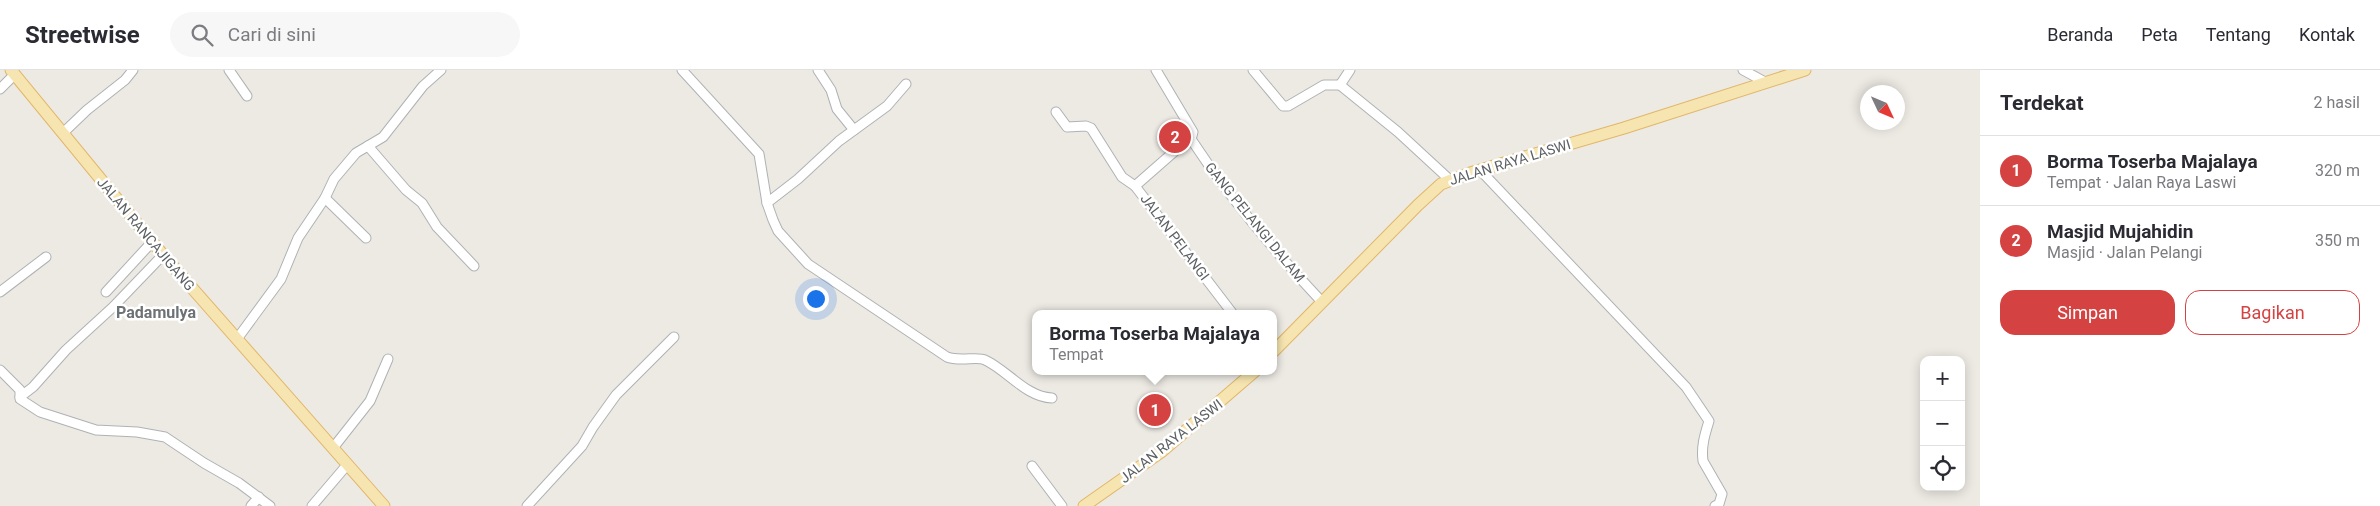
<!DOCTYPE html>
<html lang="id">
<meta charset="utf-8">
<style>
body{margin:0;font-family:Roboto,sans-serif;background:#f7f7f7;color:#2b2b33}
.controls{position:absolute;right:15px;bottom:15px;display:grid;overflow:hidden;border-radius:10px;box-shadow:0 2px 12px #0003}
.controls button{width:45px;height:45px;display:grid;place-items:center;padding:0;border:0;border-bottom:1px solid #e1e1e2;background:#fff;color:#2b2b33;font:25px sans-serif}
.compass{position:absolute;left:1860px;top:15px;width:45px;height:45px;border-radius:50%;background:#fff;box-shadow:0 2px 12px #0003;rotate:134deg}
.you{position:absolute;left:815px;top:228px;width:18px;height:18px;margin:-12px;border:4px solid #fff;border-radius:50%;background:#1a73e8;box-shadow:0 0 0 8px #1a73e833}
.badge{display:grid;place-items:center;width:32px;height:32px;border-radius:50%;background:#d54242;color:#fff;font-size:16px;font-weight:700}
.pin{position:absolute;translate:-50% -50%;border:2px solid #fff;box-shadow:0 1px 5px #0006}
.popup{position:absolute;left:1032px;top:240px;width:245px;height:65px;box-sizing:border-box;display:grid;place-content:center;border-radius:10px;background:#fff;filter:drop-shadow(0 1px 4px #0005);font-size:16px;white-space:nowrap;color:#7c7c81}
.popup b{font-size:19px;color:#2b2b33}
.popup::after{content:'';position:absolute;left:50%;top:100%;margin-left:-10px;border:10px solid transparent;border-top-color:#fff}
.list{margin:0;padding:0;list-style:none}
h2{display:flex;justify-content:space-between;align-items:center;height:65px;margin:0;padding:0 20px;font-size:21px}
h2 small{font-size:16px;font-weight:400;color:#7c7c81}
.list li{display:grid;grid-template-columns:32px 1fr auto;gap:15px;align-items:center;box-sizing:border-box;height:70px;padding:0 20px;border-top:1px solid #e1e1e2}
.list b{display:block;font-size:19px;white-space:nowrap}
.list p{margin:0;font-size:16px;white-space:nowrap;color:#7c7c81}
.list em{font-size:16px;font-style:normal;color:#7c7c81}
.actions{display:flex;gap:10px;padding:15px 20px}
.actions a{flex:1;padding:11px 0;border:1px solid #d54242;border-radius:15px;text-align:center;font-size:18px;color:#d54242}
.actions .main{background:#d54242;color:#fff}
.icon{flex:none;width:28px;height:28px;fill:none;stroke:currentColor;stroke-width:2;stroke-linecap:round;stroke-linejoin:round}
.map{position:relative;flex:none;width:1980px;height:436px;overflow:hidden}
header{display:flex;align-items:center;gap:30px;box-sizing:border-box;height:70px;padding:0 25px;background:#fff;border-bottom:1px solid #e1e1e2}
header strong{font-size:24px}
nav{display:flex;gap:28px;margin-inline-start:auto;font-size:18px}
.search{width:350px;height:45px;background:#f7f7f7;display:flex;align-items:center;gap:12px;box-sizing:border-box;padding:0 18px;border-radius:28px;color:#7c7c81;font-size:19px}
main{display:flex}
aside{flex:1;background:#fff}
.map>svg:first-child{display:block}
</style>
<header>
<strong>Streetwise</strong>
<div class="search"><svg class="icon" aria-label="search" viewBox="0 0 24 24"><circle cx="10" cy="10" r="6"/><path d="M15 15l6 6"/></svg>Cari di sini</div>
<nav><a>Beranda</a><a>Peta</a><a>Tentang</a><a>Kontak</a></nav>
</header>
<main>
<div class="map">
<svg width="1980" height="436" viewBox="0 0 1980 436">
<rect width="100%" height="100%" fill="#edeae4"/>
<g fill="none" stroke-linecap="round" stroke-linejoin="round">
<!-- minor casing -->
<g stroke="#afb2b5" stroke-width="11">
<g id="minor">
<polyline points="229,0 247,26"/>
<path d="M682 0 759 84 767 133 773 150 778 161 808 194 947 287C960 292 977 286 985 290 1007 300 1026 327 1052 328"/>
<polyline points="818,0 831,20 837,39 854,60"/>
<polyline points="1156,0 1193,62 1192,66 1135,116 1233,244"/>
<polyline points="1253,0 1283,36 1288,36 1324,15 1340,15"/>
<polyline points="1350,0 1340,15 1398,62 1450,110"/>
<polyline points="1743,0 1765,12"/>
<polyline points="0,19 15,4"/>
<polyline points="1056,42 1067,57 1086,56 1091,58 1122,107 1135,116"/>
<polyline points="63,63 87,40 125,10 133,0"/>
<path d="M1191 69C1229 127 1275 182 1322 232"/>
<polyline points="368,76 406,120 422,133 437,157 474,196"/>
<path d="M1480 100 1686 317 1709 351C1705 364 1701 376 1703 391L1722 424 1719 434 1715 436"/>
<polyline points="325,128 366,168"/>
<polyline points="767,133 798,109 839,71 887,36 906,14"/>
<polyline points="0,222 46,187"/>
<polyline points="106,222 152,172"/>
<polyline points="237,269 281,209 298,168 325,128 334,109 356,83 383,67 423,16 441,0"/>
<polyline points="0,300 20,320 20,329 40,342 96,360 137,362 165,367 204,393 239,413 270,436"/>
<polyline points="20,327 33,317 66,280 113,237 163,185"/>
<polyline points="333,378 370,331 388,289"/>
<polyline points="1032,396 1062,436"/>
<polyline points="251,436 259,427"/>
<polyline points="312,436 347,395"/>
<polyline points="527,436 582,376 593,357 616,325 674,267"/>
</g>
</g>
<!-- major casing -->
<g stroke="#e1b669" stroke-width="13">
<g id="major">
<polyline points="11,0 163,185 384,436"/>
<polyline points="1274,281 1418,135 1441,114 1470,103 1624,58 1805,0"/>
<polyline points="1084,436 1161,382 1255,301"/>
</g>
</g>
<!-- minor -->
<use href="#minor" stroke="#fff" stroke-width="9"/>
<!-- major -->
<use href="#major" stroke="#f6e5b0" stroke-width="11"/>
</g>
<g text-anchor="middle" stroke-width="5" stroke-linejoin="round" paint-order="stroke">
<!-- street labels -->
<g font-size="14" fill="#5c6063" stroke="#fff">
<text transform="translate(1510 92) rotate(-17)" y="5">JALAN RAYA LASWI</text>
<text transform="translate(1255 152) rotate(51)" y="5">GANG PELANGI DALAM</text>
<text transform="translate(146 164) rotate(50)" y="5">JALAN RANCAJIGANG</text>
<text transform="translate(1175 167) rotate(53)" y="5">JALAN PELANGI</text>
<text transform="translate(1171 371) rotate(-38)" y="5">JALAN RAYA LASWI</text>
</g>
<!-- quarter labels -->
<g font-size="16" font-weight="bold" fill="#6d7275" stroke="#fff">
<text x="156" y="248">Padamulya</text>
</g>
</g>
</svg>
<div class="controls">
<button>+</button>
<button>−</button>
<button><svg class="icon" aria-label="locate" viewBox="0 0 24 24"><circle cx="12" cy="12" r="6"/><path d="M12 2v4M12 18v4M2 12h4M18 12h4"/></svg></button>
</div>
<svg class="compass" viewBox="-18 -18 36 36"><path d="M0-13l5 13h-10z" fill="#e53935"/><path d="M0 13l5-13h-10z" fill="#7c7c81"/></svg>
<div class="you"></div>
<div class="pin badge" style="left:1155px;top:340px">1</div>
<div class="popup"><b>Borma Toserba Majalaya</b>Tempat</div>
<div class="pin badge" style="left:1175px;top:67px">2</div>
</div>
<aside>
<h2>Terdekat<small>2 hasil</small></h2>
<ul class="list">
<li><span class="badge">1</span><div><b>Borma Toserba Majalaya</b><p>Tempat · Jalan Raya Laswi</p></div><em>320 m</em></li>
<li><span class="badge">2</span><div><b>Masjid Mujahidin</b><p>Masjid · Jalan Pelangi</p></div><em>350 m</em></li>
</ul>
<div class="actions"><a class="main">Simpan</a><a>Bagikan</a></div>
</aside>
</main>
